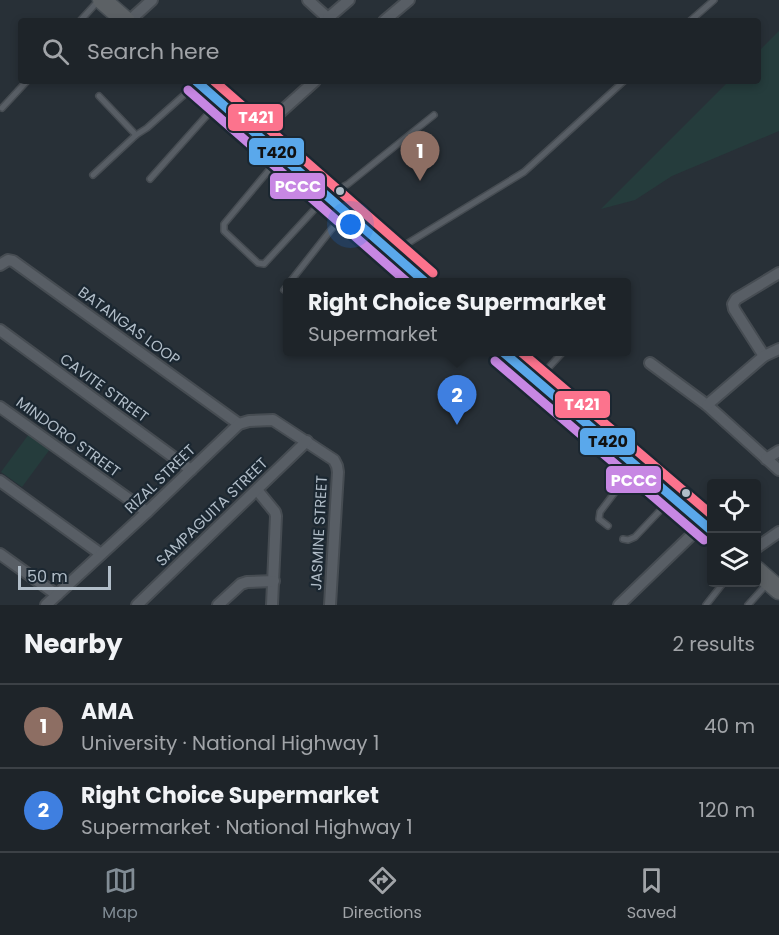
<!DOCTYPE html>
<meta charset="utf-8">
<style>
body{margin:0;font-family:Poppins,sans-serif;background:#262c31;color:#f1f3f6}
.controls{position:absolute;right:18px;bottom:18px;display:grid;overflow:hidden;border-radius:6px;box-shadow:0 3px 9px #0003}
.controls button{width:54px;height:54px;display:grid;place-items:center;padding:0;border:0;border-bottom:2px solid #3c4146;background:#1e2429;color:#f1f3f6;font:30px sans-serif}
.scale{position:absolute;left:18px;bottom:15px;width:93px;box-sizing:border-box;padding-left:6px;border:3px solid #b1bdc8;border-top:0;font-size:16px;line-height:21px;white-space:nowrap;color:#b1bdc8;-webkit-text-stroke:4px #1b2731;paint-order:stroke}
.you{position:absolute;left:351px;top:225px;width:21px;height:21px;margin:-15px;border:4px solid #fff;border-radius:50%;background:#1a73e8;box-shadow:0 0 0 9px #1a73e833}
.badge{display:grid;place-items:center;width:39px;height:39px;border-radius:50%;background:#818c95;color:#fff;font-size:20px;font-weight:700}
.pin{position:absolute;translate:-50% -50px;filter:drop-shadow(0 2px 3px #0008)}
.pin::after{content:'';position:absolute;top:32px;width:21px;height:18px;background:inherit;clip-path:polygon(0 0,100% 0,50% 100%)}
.popup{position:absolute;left:283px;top:278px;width:348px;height:78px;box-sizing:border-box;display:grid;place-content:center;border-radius:6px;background:#1e2429;filter:drop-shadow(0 2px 4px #0005);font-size:20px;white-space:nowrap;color:#a1a4a8}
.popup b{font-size:22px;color:#f1f3f6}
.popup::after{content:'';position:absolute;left:50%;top:100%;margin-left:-12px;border:12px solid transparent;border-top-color:#1e2429}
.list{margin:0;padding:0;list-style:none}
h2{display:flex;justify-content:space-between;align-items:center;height:78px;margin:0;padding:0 24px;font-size:26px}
h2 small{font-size:20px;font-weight:400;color:#a1a4a8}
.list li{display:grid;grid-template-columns:39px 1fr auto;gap:18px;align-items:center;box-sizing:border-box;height:84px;padding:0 24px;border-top:2px solid #3c4146}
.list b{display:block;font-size:22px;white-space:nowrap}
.list p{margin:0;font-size:20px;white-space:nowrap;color:#a1a4a8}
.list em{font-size:20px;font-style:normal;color:#a1a4a8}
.icon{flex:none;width:33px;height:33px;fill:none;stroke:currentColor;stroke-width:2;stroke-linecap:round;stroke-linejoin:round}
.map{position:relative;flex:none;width:779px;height:605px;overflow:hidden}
.search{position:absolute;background:#1e2429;box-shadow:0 3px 9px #0003;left:18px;right:18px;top:18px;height:66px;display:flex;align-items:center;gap:15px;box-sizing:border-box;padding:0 21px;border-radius:6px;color:#a1a4a8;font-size:22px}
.sheet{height:246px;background:#1e2429}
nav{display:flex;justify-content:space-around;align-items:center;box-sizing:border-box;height:84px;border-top:2px solid #3c4146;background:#1e2429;font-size:16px;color:#a1a4a8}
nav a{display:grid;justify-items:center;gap:3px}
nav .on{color:#818c95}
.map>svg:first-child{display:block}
</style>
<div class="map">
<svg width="779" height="605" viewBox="0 0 779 605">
<rect width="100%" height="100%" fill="#283037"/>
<!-- green -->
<g fill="#253c3c">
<polygon points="779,31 779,131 672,176 635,200 601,209 729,81 758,81 758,52"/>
<polygon points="29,434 50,449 22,487 1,472"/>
</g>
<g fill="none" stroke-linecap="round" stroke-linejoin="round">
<!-- service casing -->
<g stroke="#464c52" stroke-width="8">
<g id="service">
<polyline points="80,21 99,0"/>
<polyline points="690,21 714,0"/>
<polyline points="99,96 136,135"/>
<polyline points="2,108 27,81"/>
<polyline points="280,157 224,224 224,231 258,263 264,264 324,199"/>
<polyline points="93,175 136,135 147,128 184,95 196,83"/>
<polyline points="150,179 217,104"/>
<polyline points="331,193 348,184 434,115"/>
<polyline points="395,251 524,172 624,81"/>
<polyline points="290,282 330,231 343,216"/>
<polyline points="284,290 288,285"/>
<polyline points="538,379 563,352"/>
<polyline points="608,526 599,519 600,512 634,467"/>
<polyline points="623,539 628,540 635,537 670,500"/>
<polyline points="706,605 724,582"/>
<polyline points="748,605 766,585"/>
</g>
</g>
<!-- minor casing -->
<g stroke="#464c52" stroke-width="14">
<g id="minor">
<polyline points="308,0 331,21"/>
<polyline points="328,18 349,0"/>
<polyline points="129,21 152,0"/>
<polyline points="384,21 409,0"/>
<polyline points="256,134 315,81"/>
<polyline points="0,265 8,260 13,261 239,424"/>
<polyline points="0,330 191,470"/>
<polyline points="764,356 734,309 733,304 736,299 779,273"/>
<polyline points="650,363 707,405 779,470"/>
<polyline points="707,405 764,356 779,349"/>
<polyline points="0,407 147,512"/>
<polyline points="766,459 779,451"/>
<polyline points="0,481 101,554"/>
<polyline points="257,490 275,512 276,516 272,605"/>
<polyline points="756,548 779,532"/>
<polyline points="0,554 57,595"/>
<polyline points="46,605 147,512 239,424 249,421 273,420 334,460 337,466 338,472 330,605"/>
<polyline points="137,605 307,441"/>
<polyline points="218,605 241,584 247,582 274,581"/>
<polyline points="619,605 703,524"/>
</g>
</g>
<!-- trunk casing -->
<g stroke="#454c52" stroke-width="21">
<g id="trunk">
<polyline points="102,0 126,21"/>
<polyline points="196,81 425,282"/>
<polyline points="503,352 712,531"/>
<polyline points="756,570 779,590"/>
</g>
</g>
<!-- service -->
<use href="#service" stroke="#585e65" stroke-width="5"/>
<!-- minor -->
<use href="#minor" stroke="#585e65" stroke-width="10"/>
<!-- trunk -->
<use href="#trunk" stroke="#5c6165" stroke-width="18"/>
<!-- bus-1 casing -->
<g stroke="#1b2731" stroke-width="14">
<g id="bus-1">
<polyline points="196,81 425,282"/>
<polyline points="503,352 712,531"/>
</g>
</g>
<!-- bus-2 casing -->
<g stroke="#1b2731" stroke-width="14">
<g id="bus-2">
<polyline points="188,90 407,282"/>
<polyline points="495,361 704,540"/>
</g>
</g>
<!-- bus-3 casing -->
<g stroke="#1b2731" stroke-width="14">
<g id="bus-3">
<polyline points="214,81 433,273"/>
<polyline points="521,352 712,515"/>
</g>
</g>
<!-- bus-1 -->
<use href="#bus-1" stroke="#5aa8eb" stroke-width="9"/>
<!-- bus-2 -->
<use href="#bus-2" stroke="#c787e3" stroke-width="9"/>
<!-- bus-3 -->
<use href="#bus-3" stroke="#fc738d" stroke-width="9"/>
</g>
<!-- markers -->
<g fill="#b1bdc8" stroke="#1b2731" stroke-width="2">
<circle cx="340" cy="191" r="5"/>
<circle cx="686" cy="493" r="5"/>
</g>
<g text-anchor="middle" stroke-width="4.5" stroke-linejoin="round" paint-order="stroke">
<!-- street labels -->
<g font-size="15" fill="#b1bdc8" stroke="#1b2731">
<text transform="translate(129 326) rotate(36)" y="5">BATANGAS LOOP</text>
<text transform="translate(104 388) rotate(36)" y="5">CAVITE STREET</text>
<text transform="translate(68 437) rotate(36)" y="5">MINDORO STREET</text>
<text transform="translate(160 479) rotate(-44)" y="5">RIZAL STREET</text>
<text transform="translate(212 512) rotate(-44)" y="5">SAMPAGUITA STREET</text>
<text transform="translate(319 533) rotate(-87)" y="5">JASMINE STREET</text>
</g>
</g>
<g stroke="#1b2731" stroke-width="2">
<rect x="227" y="103" width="57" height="29" rx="6" fill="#fc738d"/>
<rect x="248" y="137" width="57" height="29" rx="6" fill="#5aa8eb"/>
<rect x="269" y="172" width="57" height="28" rx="6" fill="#c787e3"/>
<rect x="554" y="390" width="57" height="29" rx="6" fill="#fc738d"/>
<rect x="579" y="427" width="57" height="29" rx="6" fill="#5aa8eb"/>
<rect x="605" y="465" width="57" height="29" rx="6" fill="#c787e3"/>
</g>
<g font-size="16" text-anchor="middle" font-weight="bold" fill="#fff">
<text x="256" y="123">T421</text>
<text x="298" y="192">PCCC</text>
<text x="582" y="410">T421</text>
<text x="634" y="486">PCCC</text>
</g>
<g font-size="16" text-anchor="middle" font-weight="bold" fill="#111">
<text x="277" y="158">T420</text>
<text x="608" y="447">T420</text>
</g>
</svg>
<div class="controls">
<button><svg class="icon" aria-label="locate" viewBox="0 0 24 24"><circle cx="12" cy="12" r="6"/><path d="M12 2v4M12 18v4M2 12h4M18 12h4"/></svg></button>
<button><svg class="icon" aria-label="layers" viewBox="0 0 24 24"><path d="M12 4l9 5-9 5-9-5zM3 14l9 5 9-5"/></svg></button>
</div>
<div class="scale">50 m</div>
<div class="you"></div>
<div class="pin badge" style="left:420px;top:181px;background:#8d6e63">1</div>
<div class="pin badge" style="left:457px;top:425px;background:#3f7fe0">2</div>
<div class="popup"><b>Right Choice Supermarket</b>Supermarket</div>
<div class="search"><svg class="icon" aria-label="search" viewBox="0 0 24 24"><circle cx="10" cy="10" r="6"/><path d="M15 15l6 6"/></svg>Search here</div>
</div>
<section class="sheet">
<h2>Nearby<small>2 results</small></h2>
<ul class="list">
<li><span class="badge" style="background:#8d6e63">1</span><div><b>AMA</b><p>University · National Highway 1</p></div><em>40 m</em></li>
<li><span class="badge" style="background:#3f7fe0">2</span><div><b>Right Choice Supermarket</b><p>Supermarket · National Highway 1</p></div><em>120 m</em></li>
</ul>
</section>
<nav>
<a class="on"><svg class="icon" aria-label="map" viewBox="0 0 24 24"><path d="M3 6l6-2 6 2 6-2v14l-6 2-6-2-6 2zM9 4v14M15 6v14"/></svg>Map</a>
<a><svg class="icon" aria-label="directions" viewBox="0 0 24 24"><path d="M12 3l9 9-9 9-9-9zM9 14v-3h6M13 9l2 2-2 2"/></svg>Directions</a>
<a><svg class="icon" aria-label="saved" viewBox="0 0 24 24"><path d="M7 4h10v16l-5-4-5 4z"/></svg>Saved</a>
</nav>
